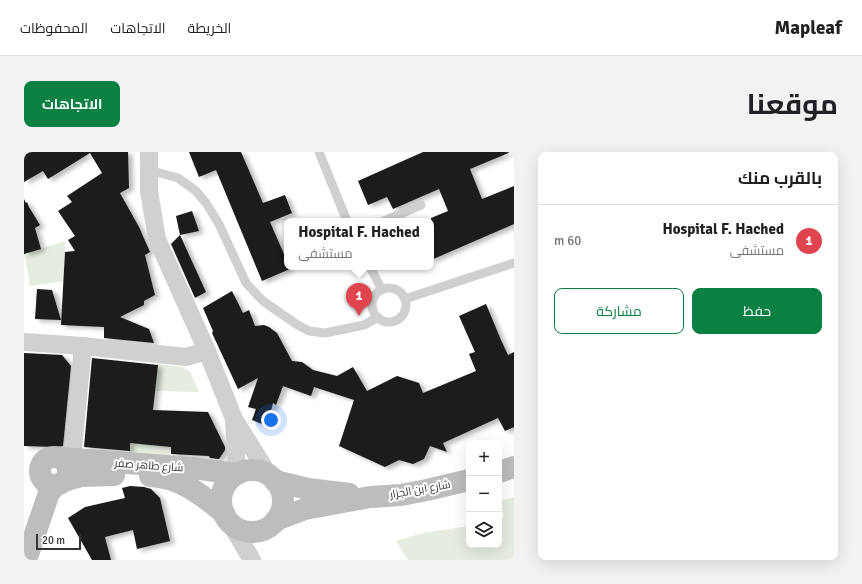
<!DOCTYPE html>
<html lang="ar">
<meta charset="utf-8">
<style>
body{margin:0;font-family:Signika,Cairo,sans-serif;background:#f2f2f2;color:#202124;direction:rtl}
.controls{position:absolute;right:12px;bottom:12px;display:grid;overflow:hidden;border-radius:8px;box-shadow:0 4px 16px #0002}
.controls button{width:36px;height:36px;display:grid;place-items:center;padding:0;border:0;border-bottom:1px solid #e0e0e0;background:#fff;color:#202124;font:20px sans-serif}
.scale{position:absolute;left:12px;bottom:10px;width:45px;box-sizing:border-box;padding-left:4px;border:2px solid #333;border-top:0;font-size:11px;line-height:14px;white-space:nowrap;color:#333;-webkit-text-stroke:3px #fff;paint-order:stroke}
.you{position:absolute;left:247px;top:268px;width:14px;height:14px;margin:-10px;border:3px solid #fff;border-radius:50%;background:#1a73e8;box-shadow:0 0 0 6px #1a73e833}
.badge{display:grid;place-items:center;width:26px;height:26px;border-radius:50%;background:#0b8043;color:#fff;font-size:13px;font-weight:700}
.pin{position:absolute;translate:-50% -33px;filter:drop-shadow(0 1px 2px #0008)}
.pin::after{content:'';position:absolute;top:21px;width:14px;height:12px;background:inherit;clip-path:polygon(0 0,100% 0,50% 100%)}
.popup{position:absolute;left:260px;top:66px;width:150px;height:52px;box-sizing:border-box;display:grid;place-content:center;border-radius:8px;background:#fff;filter:drop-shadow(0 1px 3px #0005);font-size:13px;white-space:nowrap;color:#757577}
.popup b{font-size:15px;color:#202124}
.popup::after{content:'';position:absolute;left:50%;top:100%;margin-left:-8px;border:8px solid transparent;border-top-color:#fff}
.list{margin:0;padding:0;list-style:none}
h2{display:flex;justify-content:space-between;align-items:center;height:52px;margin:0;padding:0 16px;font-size:17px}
h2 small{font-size:13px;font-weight:400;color:#757577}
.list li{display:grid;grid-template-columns:26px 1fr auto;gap:12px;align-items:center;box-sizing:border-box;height:72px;padding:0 16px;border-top:1px solid #e0e0e0}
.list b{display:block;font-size:15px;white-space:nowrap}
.list p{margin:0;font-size:13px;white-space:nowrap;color:#757577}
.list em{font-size:13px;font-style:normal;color:#757577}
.actions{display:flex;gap:8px;padding:12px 16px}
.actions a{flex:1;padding:9px 0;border:1px solid #0b8043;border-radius:8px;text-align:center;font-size:14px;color:#0b8043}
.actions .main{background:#0b8043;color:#fff}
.icon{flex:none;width:22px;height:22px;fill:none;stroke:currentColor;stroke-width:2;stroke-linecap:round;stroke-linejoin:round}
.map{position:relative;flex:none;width:490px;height:408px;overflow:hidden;direction:ltr;border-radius:8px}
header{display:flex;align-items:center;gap:24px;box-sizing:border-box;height:56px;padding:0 20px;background:#fff;border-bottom:1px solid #e0e0e0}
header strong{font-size:19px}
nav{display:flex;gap:22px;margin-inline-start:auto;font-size:14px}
.intro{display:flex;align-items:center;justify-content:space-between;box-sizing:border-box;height:96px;padding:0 24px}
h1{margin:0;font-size:28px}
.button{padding:10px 18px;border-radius:8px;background:#0b8043;color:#fff;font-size:14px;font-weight:700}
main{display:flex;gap:24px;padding:0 24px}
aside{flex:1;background:#fff;border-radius:8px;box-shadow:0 4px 16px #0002}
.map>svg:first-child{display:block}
</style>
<header>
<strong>Mapleaf</strong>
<nav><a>الخريطة</a><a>الاتجاهات</a><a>المحفوظات</a></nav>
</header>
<div class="intro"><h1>موقعنا</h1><a class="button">الاتجاهات</a></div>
<main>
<aside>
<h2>بالقرب منك<small></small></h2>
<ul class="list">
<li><span class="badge" style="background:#e0444e">1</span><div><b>Hospital F. Hached</b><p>مستشفى</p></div><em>60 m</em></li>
</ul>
<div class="actions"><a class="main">حفظ</a><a>مشاركة</a></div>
</aside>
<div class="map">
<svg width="490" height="408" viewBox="0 0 490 408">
<defs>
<filter id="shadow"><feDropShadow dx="4.5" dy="2.5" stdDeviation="2" flood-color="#0004"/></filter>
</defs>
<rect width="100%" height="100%" fill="#fff"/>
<!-- green -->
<g fill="#e6ecdf">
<polygon points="41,89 40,129 5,134 5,126 0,102"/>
<polygon points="134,212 158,215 166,220 175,240 131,239"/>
<polygon points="107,282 127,293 147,295 146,306 105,302"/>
<polygon points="490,345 490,408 384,408 372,389 399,381 445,374 445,393 475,393 475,366 480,365 476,349"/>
</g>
<!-- building -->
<g fill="#1a1a1a" filter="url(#shadow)">
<polygon points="0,0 104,0 105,36 96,41 115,75 126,100 121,103 131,143 120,149 120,153 96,165 125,177 130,191 80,186 80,175 37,173 41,100 51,99 44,88 51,84 34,59 48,50 43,44 78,21 66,1 24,27 19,19 0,30"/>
<polygon points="165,0 217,0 239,51 261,43 268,61 246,70 263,109 263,115 265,115 266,117 238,129 192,18 175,25"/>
<polygon points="399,0 487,0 446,17 458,47 490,34 490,72 407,108 407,66 424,59 415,37 369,57 363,45 344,53 334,29"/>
<polygon points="0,47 2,51 3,50 5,55 16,73 11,76 17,97 0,102"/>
<polygon points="168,59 175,79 156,83 152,64"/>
<polygon points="156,83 182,140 171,146 147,92"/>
<polygon points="13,137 28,138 37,168 11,167"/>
<polygon points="208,139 219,161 225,158 231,174 240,173 245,175 253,181 268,209 278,210 289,218 313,224 329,215 343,239 373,224 395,231 399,241 452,219 445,202 451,200 435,164 462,152 477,188 484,203 490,200 490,275 481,279 474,266 419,291 423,300 406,294 400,307 389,312 375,308 361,315 315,294 330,248 290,235 287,244 259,234 252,253 249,251 243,274 228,268 232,257 224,255 234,226 214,237 188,181 189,179 179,156"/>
<polygon points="0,201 38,203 47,214 39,294 31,295 0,294"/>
<polygon points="68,206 134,213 129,258 184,260 201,295 201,298 195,307 186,306 185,304 147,302 147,295 106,291 106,299 60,295"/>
<polygon points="106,334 120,335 127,337 136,346 146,389 113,397 109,378 81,385 87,408 68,408 44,366 61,355 101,346 98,336"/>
</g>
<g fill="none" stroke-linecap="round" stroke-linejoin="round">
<!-- lane -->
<g stroke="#d0d0d0" stroke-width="9">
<polyline points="295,0 323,69"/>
<polyline points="125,18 154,26 172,39 182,51 195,72 222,131 239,149 272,172 285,179 301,181 340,173 354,165"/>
<polyline points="360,69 397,53"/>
<polyline points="346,115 358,138"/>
<circle cx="365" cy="153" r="17"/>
<polyline points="381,147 490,111"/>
</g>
<!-- street -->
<g stroke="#d0d0d0" stroke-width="18">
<polyline points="125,0 125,39 133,87 183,199 210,267 245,323"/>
<polyline points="0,190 59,194 162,205 183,199"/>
<polyline points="210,268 213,322"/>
<polyline points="48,307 59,194"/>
<polyline points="206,371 228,408"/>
</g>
<!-- secondary -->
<g stroke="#bdbdbd" stroke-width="22">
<circle cx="30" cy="319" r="14"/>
<polyline points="37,306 169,316 213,322"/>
<circle cx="228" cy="349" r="31"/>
<polyline points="475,320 490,315"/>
<path d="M126 324C156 325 178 343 200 361"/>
<polyline points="40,329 57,324 90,323"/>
<polyline points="251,329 284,337 325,342"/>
<polyline points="252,368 281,357 346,345 377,343 403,338 445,328"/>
<polyline points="2,408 25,341 32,333"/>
</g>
</g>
<g text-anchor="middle" stroke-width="4" stroke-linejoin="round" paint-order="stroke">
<!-- street labels -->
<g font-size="11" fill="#333" stroke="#fff">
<text transform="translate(125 313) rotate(4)" y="4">شارع طاهر صفر</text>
<text transform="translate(396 337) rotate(-10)" y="4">شارع ابن الجزار</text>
</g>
</g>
</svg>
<div class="controls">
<button>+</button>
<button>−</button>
<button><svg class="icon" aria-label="layers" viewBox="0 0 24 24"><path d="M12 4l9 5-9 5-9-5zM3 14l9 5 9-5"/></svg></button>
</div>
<div class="scale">20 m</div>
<div class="you"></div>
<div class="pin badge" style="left:335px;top:164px;background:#e0444e">1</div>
<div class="popup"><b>Hospital F. Hached</b>مستشفى</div>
</div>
</main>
